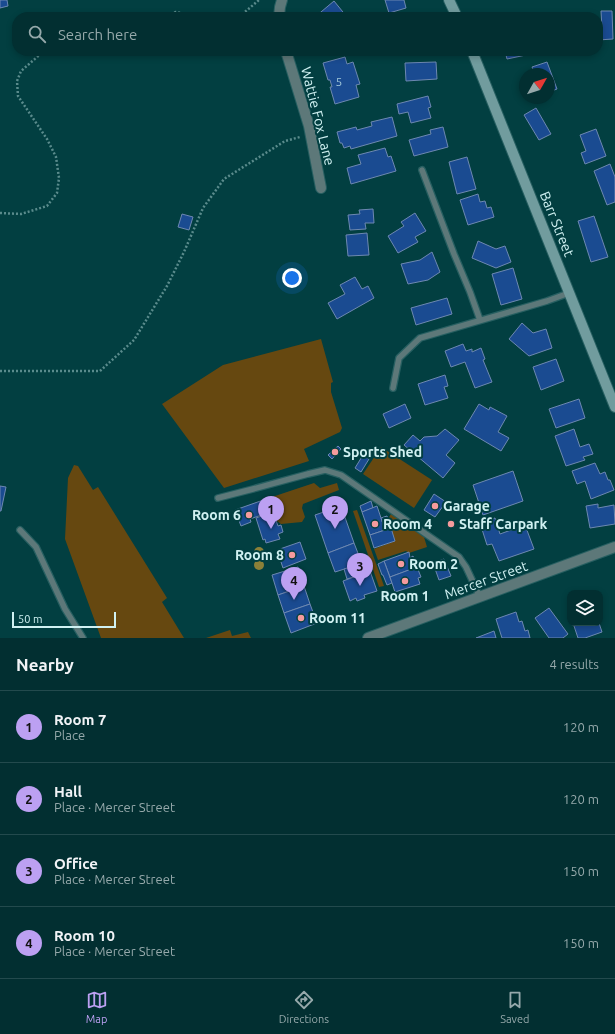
<!DOCTYPE html>
<meta charset="utf-8">
<style>
body{margin:0;font-family:Ubuntu,sans-serif;background:#0c3739;color:#f1f3f6}
.controls{position:absolute;right:12px;bottom:12px;display:grid;overflow:hidden;border-radius:8px;box-shadow:0 2px 6px #0003}
.controls button{width:36px;height:36px;display:grid;place-items:center;padding:0;border:0;border-bottom:1px solid #234a4d;background:#022f31;color:#f1f3f6;font:20px sans-serif}
.compass{position:absolute;left:519px;top:68px;width:36px;height:36px;border-radius:50%;background:#022f31;box-shadow:0 2px 6px #0003;rotate:51deg}
.scale{position:absolute;left:12px;bottom:10px;width:104px;box-sizing:border-box;padding-left:4px;border:2px solid #d0f1f2;border-top:0;font-size:11px;line-height:14px;white-space:nowrap;color:#d0f1f2;-webkit-text-stroke:3px #023f41;paint-order:stroke}
.you{position:absolute;left:292px;top:278px;width:14px;height:14px;margin:-10px;border:3px solid #fff;border-radius:50%;background:#1a73e8;box-shadow:0 0 0 6px #1a73e833}
.badge{display:grid;place-items:center;width:26px;height:26px;border-radius:50%;background:#bca0f2;color:#111;font-size:13px;font-weight:700}
.pin{position:absolute;translate:-50% -33px;filter:drop-shadow(0 1px 2px #0008)}
.pin::after{content:'';position:absolute;top:21px;width:14px;height:12px;background:inherit;clip-path:polygon(0 0,100% 0,50% 100%)}
.list{margin:0;padding:0;list-style:none}
h2{display:flex;justify-content:space-between;align-items:center;height:52px;margin:0;padding:0 16px;font-size:17px}
h2 small{font-size:13px;font-weight:400;color:#96a9ab}
.list li{display:grid;grid-template-columns:26px 1fr auto;gap:12px;align-items:center;box-sizing:border-box;height:72px;padding:0 16px;border-top:1px solid #234a4d}
.list b{display:block;font-size:15px;white-space:nowrap}
.list p{margin:0;font-size:13px;white-space:nowrap;color:#96a9ab}
.list em{font-size:13px;font-style:normal;color:#96a9ab}
.icon{flex:none;width:22px;height:22px;fill:none;stroke:currentColor;stroke-width:2;stroke-linecap:round;stroke-linejoin:round}
.map{position:relative;flex:none;width:615px;height:638px;overflow:hidden}
.search{position:absolute;background:#022f31;box-shadow:0 2px 6px #0003;left:12px;right:12px;top:12px;height:44px;display:flex;align-items:center;gap:10px;box-sizing:border-box;padding:0 14px;border-radius:16px;color:#96a9ab;font-size:15px}
.sheet{height:340px;background:#022f31}
nav{display:flex;justify-content:space-around;align-items:center;box-sizing:border-box;height:56px;border-top:1px solid #234a4d;background:#022f31;font-size:11px;color:#96a9ab}
nav a{display:grid;justify-items:center;gap:2px}
nav .on{color:#bca0f2}
.map>svg:first-child{display:block}
</style>
<div class="map">
<svg width="615" height="638" viewBox="0 0 615 638">
<rect width="100%" height="100%" fill="#023f41"/>
<!-- green -->
<g fill="#664810">
<polygon points="321,339 333,382 331,383 331,392 342,428 340,432 304,449 309,461 224,488 162,404 223,365"/>
<polygon points="381,447 432,480 414,508 363,474"/>
<polygon points="74,465 78,466 93,490 98,487 167,598 162,602 184,638 101,638 65,539 68,478"/>
<polygon points="314,483 320,488 337,483 339,490 303,504 302,508 305,517 302,522 281,524 277,521 269,498"/>
<polygon points="357,510 384,586 379,587 353,511"/>
<polygon points="391,514 421,535 424,537 427,547 409,553 406,551 378,560 374,549 395,541 388,519"/>
<polygon points="230,630 232,636 248,632 251,638 206,638"/>
</g>
<!-- building -->
<g fill="#1a4b91" stroke="#6d88b1">
<polygon points="0,0 7,0 8,6 0,8"/>
<polygon points="385,0 404,0 406,8 389,13"/>
<polygon points="334,1 347,17 315,17"/>
<polygon points="601,11 612,11 613,39 598,40 598,28 602,28"/>
<polygon points="505,51 525,51 526,55 507,59"/>
<polygon points="345,57 347,64 353,62 360,84 356,85 359,97 335,104 330,87 332,87 330,80 328,80 323,63"/>
<polygon points="436,62 437,79 406,81 405,63"/>
<polygon points="547,62 557,89 549,92 549,74 535,74 532,67"/>
<polygon points="428,96 431,107 428,108 431,118 411,123 408,112 399,114 397,104"/>
<polygon points="536,108 551,134 539,140 524,115"/>
<polygon points="392,117 397,136 351,149 350,146 344,148 342,143 340,143 337,132 356,127 357,130 372,126 371,122"/>
<polygon points="443,127 448,147 414,156 409,140 431,134 430,130"/>
<polygon points="596,129 606,156 585,164 581,153 586,151 580,135"/>
<polygon points="385,148 388,157 391,156 396,171 351,184 347,168 361,164 358,155"/>
<polygon points="467,157 476,189 457,194 449,162"/>
<polygon points="610,164 615,177 615,202 607,205 594,171"/>
<polygon points="478,194 480,202 485,201 487,208 491,207 494,217 468,225 460,200"/>
<polygon points="373,209 374,223 365,223 366,229 350,230 348,215 360,214 359,210"/>
<polygon points="415,213 426,231 415,237 418,242 398,253 388,236 404,226 401,222"/>
<polygon points="182,214 193,217 189,230 178,227"/>
<polygon points="594,216 608,257 591,262 578,221"/>
<polygon points="367,233 369,255 348,256 346,235"/>
<polygon points="478,241 496,249 505,246 511,262 496,268 472,258"/>
<polygon points="432,252 440,272 428,280 408,284 401,264 420,260"/>
<polygon points="513,268 522,299 501,305 492,274"/>
<polygon points="355,277 362,289 368,286 374,298 337,319 328,303 345,294 340,285"/>
<polygon points="447,298 452,314 416,325 411,308"/>
<polygon points="522,323 533,333 546,329 552,348 529,356 509,339"/>
<polygon points="463,344 466,351 472,349 472,352 481,348 485,359 483,360 492,382 475,388 465,362 451,367 445,351"/>
<polygon points="556,359 564,381 541,390 533,367"/>
<polygon points="445,375 448,386 444,387 448,398 425,405 418,384"/>
<polygon points="579,399 585,418 556,428 549,409"/>
<polygon points="405,404 411,418 389,428 383,414"/>
<polygon points="479,404 489,410 490,407 507,416 498,432 509,438 501,451 464,429"/>
<polygon points="445,429 459,440 446,455 455,463 443,478 404,445 413,435 420,441 424,437 437,436"/>
<polygon points="574,429 580,447 589,444 593,454 583,457 585,460 566,466 555,436"/>
<polygon points="338,446 341,449 332,459 328,455"/>
<polygon points="363,455 369,459 361,472 355,468"/>
<polygon points="595,463 600,474 605,472 608,480 610,480 614,490 591,499 585,481 577,484 572,471"/>
<polygon points="513,471 523,501 483,515 473,485"/>
<polygon points="0,486 6,487 1,511 0,511"/>
<polygon points="434,494 446,502 435,517 424,510"/>
<polygon points="269,498 273,511 250,519 251,522 241,526 235,510"/>
<polygon points="371,501 373,508 362,512 360,506"/>
<polygon points="598,504 598,508 614,505 615,524 590,528 586,506"/>
<polygon points="341,506 354,543 328,553 315,515"/>
<polygon points="377,506 385,530 370,535 362,512"/>
<polygon points="273,512 278,526 281,525 283,532 278,534 280,539 266,543 265,539 263,540 256,518"/>
<polygon points="387,516 391,528 385,530 381,518"/>
<polygon points="495,518 500,534 525,525 534,549 499,561 492,544 487,545 480,523"/>
<polygon points="391,528 395,541 374,548 370,535"/>
<polygon points="300,542 306,559 283,568 277,550"/>
<polygon points="354,543 361,561 353,564 354,566 335,572 328,553"/>
<polygon points="409,552 410,558 413,556 417,567 390,577 384,561"/>
<polygon points="444,559 451,576 439,580 433,563"/>
<polygon points="384,561 392,583 387,585 383,575 382,575 378,564"/>
<polygon points="354,566 357,576 347,579 344,569"/>
<polygon points="298,567 304,586 278,595 272,575"/>
<polygon points="417,567 421,577 418,578 420,584 395,592 390,577"/>
<polygon points="370,571 377,591 364,595 365,598 357,601 356,598 350,601 343,581"/>
<polygon points="304,586 310,604 284,613 278,595"/>
<polygon points="310,604 317,623 291,633 284,613"/>
<polygon points="549,608 568,634 563,638 549,638 535,618"/>
<polygon points="516,612 519,622 522,621 525,631 528,630 530,638 502,638 496,619"/>
<polygon points="573,623 599,623 602,632 585,638 578,638"/>
<polygon points="494,631 496,638 476,638"/>
</g>
<g fill="none" stroke-linecap="round" stroke-linejoin="round">
<!-- lane casing -->
<g stroke="#275f61" stroke-width="8">
<g id="lane">
<polyline points="422,170 454,254 470,292 480,320"/>
<polyline points="393,388 399,358 420,338 547,301 569,293"/>
<polyline points="218,498 253,489 308,474 325,470 341,475 459,557 466,567 480,597"/>
<polyline points="20,530 36,547 65,609 83,638"/>
</g>
</g>
<!-- street casing -->
<g stroke="#275f61" stroke-width="12">
<g id="street">
<polyline points="279,17 280,7 282,0"/>
<polyline points="286,51 309,126 321,188"/>
<polyline points="368,638 615,547"/>
</g>
</g>
<!-- secondary casing -->
<g stroke="#275f61" stroke-width="12">
<g id="secondary">
<polyline points="449,0 457,17"/>
<polyline points="472,51 615,407"/>
</g>
</g>
<!-- path -->
<g stroke="#5a8b8c" stroke-width="2.5" stroke-dasharray="2 2" stroke-linecap="butt">
<polyline points="163,17 176,12 202,17"/>
<polyline points="239,17 259,0"/>
<polyline points="0,213 21,214 47,206 57,193 59,178 56,157 47,139 18,96 17,81 21,71 44,51"/>
<polyline points="0,371 100,371 134,340 167,286 184,252 203,208 224,179 285,141 300,137"/>
</g>
<!-- lane -->
<use href="#lane" stroke="#5d7879" stroke-width="5.5"/>
<!-- street -->
<use href="#street" stroke="#5d7879" stroke-width="10"/>
<!-- secondary -->
<use href="#secondary" stroke="#719c9e" stroke-width="10"/>
</g>
<!-- trees -->
<g fill="#8b8038">
<circle cx="259" cy="552" r="5"/>
<circle cx="259" cy="565" r="5"/>
</g>
<!-- markers -->
<g fill="#f59b9d" stroke="#023f41" stroke-width="1.5">
<circle cx="335" cy="452" r="4"/>
<circle cx="435" cy="506" r="4"/>
<circle cx="249" cy="515" r="4"/>
<circle cx="375" cy="524" r="4"/>
<circle cx="451" cy="524" r="4"/>
<circle cx="292" cy="555" r="4"/>
<circle cx="401" cy="564" r="4"/>
<circle cx="405" cy="581" r="4"/>
<circle cx="301" cy="618" r="4"/>
</g>
<g text-anchor="middle" stroke-width="4" stroke-linejoin="round" paint-order="stroke">
<!-- number labels -->
<g font-size="12" fill="#a2c8da">
<text x="339" y="86">5</text>
</g>
<!-- street labels -->
<g font-size="14" fill="#d0f1f2" stroke="#023f41">
<text transform="translate(318 116) rotate(76)" y="5">Wattie Fox Lane</text>
<text transform="translate(557 224) rotate(68)" y="5">Barr Street</text>
<text transform="translate(486 580) rotate(-20)" y="5">Mercer Street</text>
</g>
<!-- poi labels -->
<g font-size="14" font-weight="bold" fill="#d0f1f2" stroke="#023f41" text-anchor="start">
<text x="343" y="457">Sports Shed</text>
<text x="443" y="511">Garage</text>
<text x="241" y="520" text-anchor="end">Room 6</text>
<text x="383" y="529">Room 4</text>
<text x="459" y="529">Staff Carpark</text>
<text x="284" y="560" text-anchor="end">Room 8</text>
<text x="409" y="569">Room 2</text>
<text x="405" y="601" text-anchor="middle">Room 1</text>
<text x="309" y="623">Room 11</text>
</g>
</g>
</svg>
<div class="controls">
<button><svg class="icon" aria-label="layers" viewBox="0 0 24 24"><path d="M12 4l9 5-9 5-9-5zM3 14l9 5 9-5"/></svg></button>
</div>
<svg class="compass" viewBox="-18 -18 36 36"><path d="M0-13l5 13h-10z" fill="#e53935"/><path d="M0 13l5-13h-10z" fill="#96a9ab"/></svg>
<div class="scale">50 m</div>
<div class="you"></div>
<div class="pin badge" style="left:271px;top:529px">1</div>
<div class="pin badge" style="left:335px;top:529px">2</div>
<div class="pin badge" style="left:360px;top:586px">3</div>
<div class="pin badge" style="left:294px;top:600px">4</div>
<div class="search"><svg class="icon" aria-label="search" viewBox="0 0 24 24"><circle cx="10" cy="10" r="6"/><path d="M15 15l6 6"/></svg>Search here</div>
</div>
<section class="sheet">
<h2>Nearby<small>4 results</small></h2>
<ul class="list">
<li><span class="badge">1</span><div><b>Room 7</b><p>Place</p></div><em>120 m</em></li>
<li><span class="badge">2</span><div><b>Hall</b><p>Place · Mercer Street</p></div><em>120 m</em></li>
<li><span class="badge">3</span><div><b>Office</b><p>Place · Mercer Street</p></div><em>150 m</em></li>
<li><span class="badge">4</span><div><b>Room 10</b><p>Place · Mercer Street</p></div><em>150 m</em></li>
</ul>
</section>
<nav>
<a class="on"><svg class="icon" aria-label="map" viewBox="0 0 24 24"><path d="M3 6l6-2 6 2 6-2v14l-6 2-6-2-6 2zM9 4v14M15 6v14"/></svg>Map</a>
<a><svg class="icon" aria-label="directions" viewBox="0 0 24 24"><path d="M12 3l9 9-9 9-9-9zM9 14v-3h6M13 9l2 2-2 2"/></svg>Directions</a>
<a><svg class="icon" aria-label="saved" viewBox="0 0 24 24"><path d="M7 4h10v16l-5-4-5 4z"/></svg>Saved</a>
</nav>
